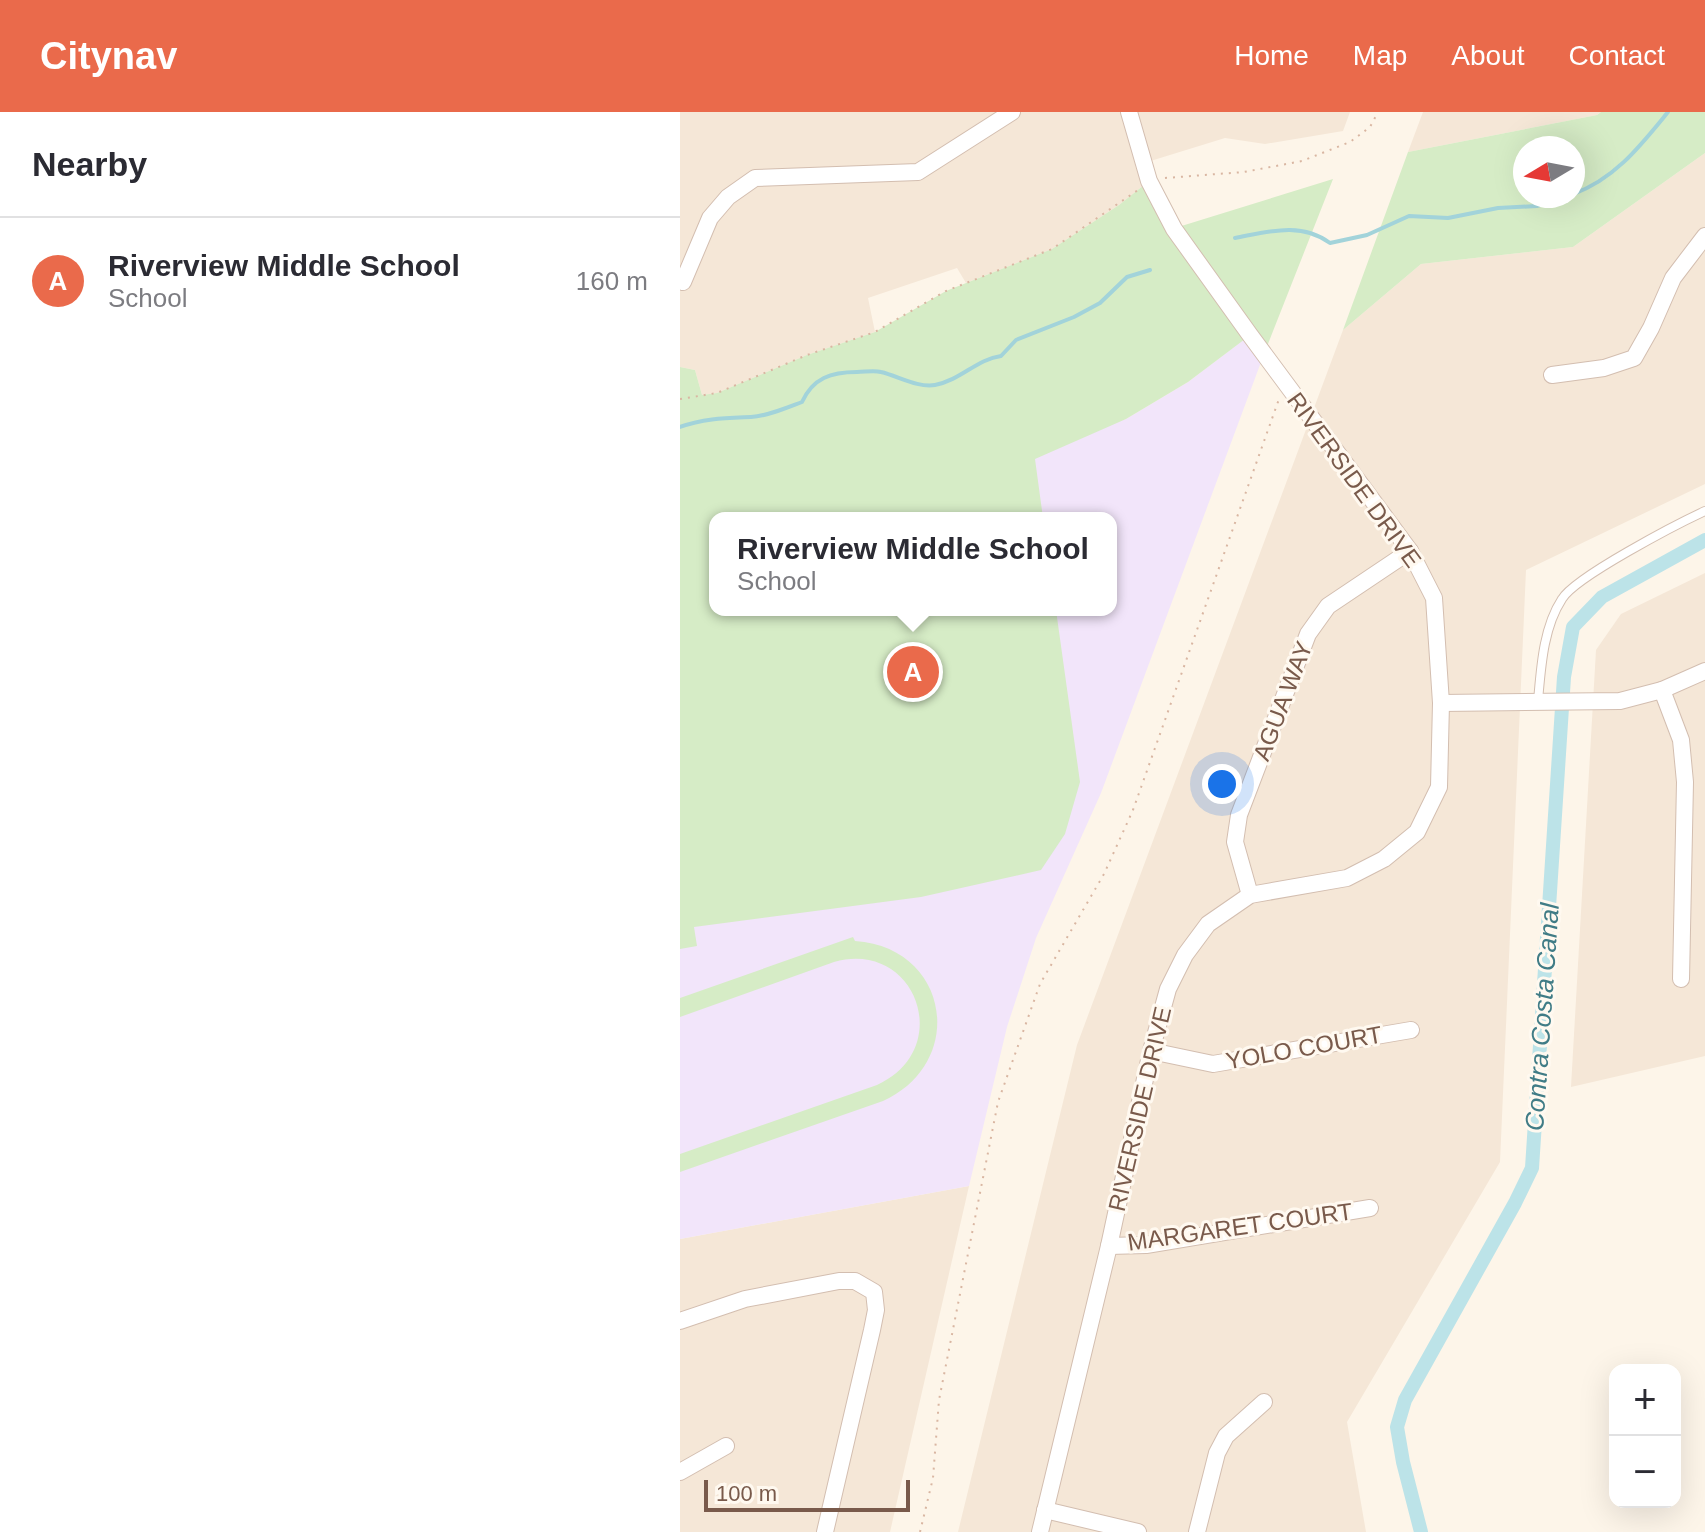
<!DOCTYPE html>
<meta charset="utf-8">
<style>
body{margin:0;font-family:Helvetica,sans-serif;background:#f2f2f3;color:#2b2b33}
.controls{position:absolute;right:24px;bottom:24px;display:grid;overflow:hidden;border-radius:16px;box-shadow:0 8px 32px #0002}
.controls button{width:72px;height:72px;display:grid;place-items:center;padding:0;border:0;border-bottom:2px solid #e1e1e2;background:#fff;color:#2b2b33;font:40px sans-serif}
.compass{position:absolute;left:833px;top:24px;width:72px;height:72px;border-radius:50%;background:#fff;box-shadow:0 8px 32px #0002;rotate:260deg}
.scale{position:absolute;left:24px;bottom:20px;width:206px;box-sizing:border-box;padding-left:8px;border:4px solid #795a4b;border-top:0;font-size:22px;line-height:28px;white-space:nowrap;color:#795a4b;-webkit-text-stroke:6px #fff9f0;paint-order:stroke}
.you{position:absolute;left:542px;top:672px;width:28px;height:28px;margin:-20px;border:6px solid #fff;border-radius:50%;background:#1a73e8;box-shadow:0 0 0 12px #1a73e833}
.badge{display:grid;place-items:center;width:52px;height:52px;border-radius:50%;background:#ea6a4b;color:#fff;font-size:26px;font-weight:700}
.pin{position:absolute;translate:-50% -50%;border:4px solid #fff;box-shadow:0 2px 8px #0006}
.popup{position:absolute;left:29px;top:400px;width:408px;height:104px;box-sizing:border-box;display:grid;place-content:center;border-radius:16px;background:#fff;filter:drop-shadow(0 2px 6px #0005);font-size:26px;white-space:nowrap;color:#7c7c81}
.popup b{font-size:30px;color:#2b2b33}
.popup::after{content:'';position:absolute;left:50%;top:100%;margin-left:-16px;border:16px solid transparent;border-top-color:#fff}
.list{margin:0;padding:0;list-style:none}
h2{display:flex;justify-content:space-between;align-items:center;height:104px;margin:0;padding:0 32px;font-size:34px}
h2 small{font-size:26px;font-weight:400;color:#7c7c81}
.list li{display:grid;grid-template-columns:52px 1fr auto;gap:24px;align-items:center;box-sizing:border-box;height:128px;padding:0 32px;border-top:2px solid #e1e1e2}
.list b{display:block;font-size:30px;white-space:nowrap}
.list p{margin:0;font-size:26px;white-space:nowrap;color:#7c7c81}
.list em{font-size:26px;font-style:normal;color:#7c7c81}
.map{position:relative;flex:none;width:1025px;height:1420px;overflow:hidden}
header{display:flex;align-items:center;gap:48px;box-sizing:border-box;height:112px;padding:0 40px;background:#ea6a4b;color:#fff}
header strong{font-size:38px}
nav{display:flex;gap:44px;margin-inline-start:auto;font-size:28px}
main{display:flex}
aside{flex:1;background:#fff}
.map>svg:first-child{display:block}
</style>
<header>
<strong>Citynav</strong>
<nav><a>Home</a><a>Map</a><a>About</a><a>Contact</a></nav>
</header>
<main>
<aside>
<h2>Nearby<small></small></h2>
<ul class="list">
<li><span class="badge">A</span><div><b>Riverview Middle School</b><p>School</p></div><em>160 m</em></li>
</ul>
</aside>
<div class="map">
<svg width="1025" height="1420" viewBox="0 0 1025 1420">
<rect width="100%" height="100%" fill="#fdf5e9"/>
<!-- residential -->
<g fill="#f5e7d7">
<polygon points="0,0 670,0 663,19 585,32 545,26 464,51 469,69 439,93 372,137 286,171 277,156 188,186 195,220 127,243 37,281 22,283 15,258 0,255"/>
<polygon points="743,0 921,0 917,3 728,40"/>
<polygon points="1025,41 1025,372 846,458 820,1050 667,1310 686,1420 278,1420 397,933 663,218 741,152 893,135"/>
<polygon points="1025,461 1025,944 891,975 916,538 941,502"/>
<polygon points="289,1074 210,1420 0,1420 0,1127"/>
</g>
<!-- education -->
<polygon fill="#f2e5fa" points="570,223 584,242 421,681 356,826 327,915 289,1074 0,1127 0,440 35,498 431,498 431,406 158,406 446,307 508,270"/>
<!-- green -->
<g fill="#d6ecc6" fill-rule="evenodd">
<path d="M921 0H1025V41L893 135 741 152 663 218 728 40 917 3ZM893 36V84H845V36Z"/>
<polygon points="653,67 584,242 569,224 508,270 446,307 355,347 363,406 35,406 35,498 376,498 400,670 385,722 361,758 241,785 14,815 17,834 0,837 0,255 15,258 22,283 37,281 127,243 195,220 266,179 372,137 439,93 469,69 495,116"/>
<path d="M173 825 175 829C269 835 288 950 203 989L0 1060V1042L197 973C276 937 236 827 154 850L0 905V886Z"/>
</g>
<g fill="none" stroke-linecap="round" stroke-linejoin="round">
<!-- stream -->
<g stroke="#a2d3da" stroke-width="4">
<path d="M893 82C935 67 961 33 988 0"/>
<path d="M555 126C587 120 621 109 650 131L687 123 729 104 768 106 818 96 857 94 887 84"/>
<path d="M0 315C24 306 47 306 71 305 88 304 106 296 122 290 133 266 151 260 177 260 185 260 194 258 201 260 218 264 238 276 255 273 281 268 297 247 321 244L336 228 394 205 420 191 447 165 470 158"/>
</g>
<!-- canal -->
<polyline stroke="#bce3e8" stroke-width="14" points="741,1420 723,1350 717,1315 725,1288 835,1091 852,1056 884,565 893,515 922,485 1025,428"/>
<!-- lane casing -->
<g stroke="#d3beb0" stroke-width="10">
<path id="lane" d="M858 589C861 556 863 516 882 487 895 465 997 412 1025 399"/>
</g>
<!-- street casing -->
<g stroke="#d3beb0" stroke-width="18">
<g id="street">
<polyline points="3,170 30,106 48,85 75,66 238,60 332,0"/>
<polyline points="872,263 924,256 954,246 971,216 993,166 1025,124"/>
<polyline points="982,578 1001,628 1005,670 1001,867"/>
<polyline points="761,591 940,589 982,578 1025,559"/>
<polyline points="570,783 555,730 559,703 628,522 648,494 730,439"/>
<polyline points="471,939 533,952 731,918"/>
<polyline points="429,1134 466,1133 690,1096"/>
<polyline points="0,1209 65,1187 159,1169 175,1169 194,1180 196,1198 192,1218 145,1420"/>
<polyline points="0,1360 46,1334"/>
<polyline points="365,1398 458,1420"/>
<polyline points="360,1420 429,1134 471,939 488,877 505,843 528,812 570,783 667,766 704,747 737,720 759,675 761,591 754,486 730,439 570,223 494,117 469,69 449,0"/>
<polyline points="517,1420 537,1341 546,1324 584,1290"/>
</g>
</g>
<!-- path -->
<g stroke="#d9b6a2" stroke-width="2" stroke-dasharray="2 6" stroke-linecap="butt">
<polyline points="485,66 564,60 622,49 670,30 690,15 698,0"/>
<polyline points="0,287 37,281 127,243 195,220 266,179 372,137 458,78"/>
<polyline points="240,1420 253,1366 259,1288 318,990 360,872 424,762 453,698 599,287"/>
</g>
<!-- lane -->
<use href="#lane" stroke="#fff" stroke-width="8"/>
<!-- street -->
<use href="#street" stroke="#fff" stroke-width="16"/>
</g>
<g text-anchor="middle" stroke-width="6" stroke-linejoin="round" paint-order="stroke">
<!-- street labels -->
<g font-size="24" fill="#795a4b" stroke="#fff9f0">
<text transform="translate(674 368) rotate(54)" y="8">RIVERSIDE DRIVE</text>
<text transform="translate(603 589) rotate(-69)" y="8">AGUA WAY</text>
<text transform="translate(624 936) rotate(-10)" y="8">YOLO COURT</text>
<text transform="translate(460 997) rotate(-77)" y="8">RIVERSIDE DRIVE</text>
<text transform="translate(560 1115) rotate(-8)" y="8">MARGARET COURT</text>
</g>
<!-- water labels -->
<g font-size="26" font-style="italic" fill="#407c86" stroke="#fff9f0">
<text transform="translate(862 905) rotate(-86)" y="9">Contra Costa Canal</text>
</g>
</g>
</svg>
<div class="controls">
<button>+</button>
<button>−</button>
</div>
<svg class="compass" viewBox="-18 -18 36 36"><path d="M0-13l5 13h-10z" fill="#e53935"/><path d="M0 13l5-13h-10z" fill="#7c7c81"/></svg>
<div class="scale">100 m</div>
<div class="you"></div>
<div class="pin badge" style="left:233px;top:560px">A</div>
<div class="popup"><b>Riverview Middle School</b>School</div>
</div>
</main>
